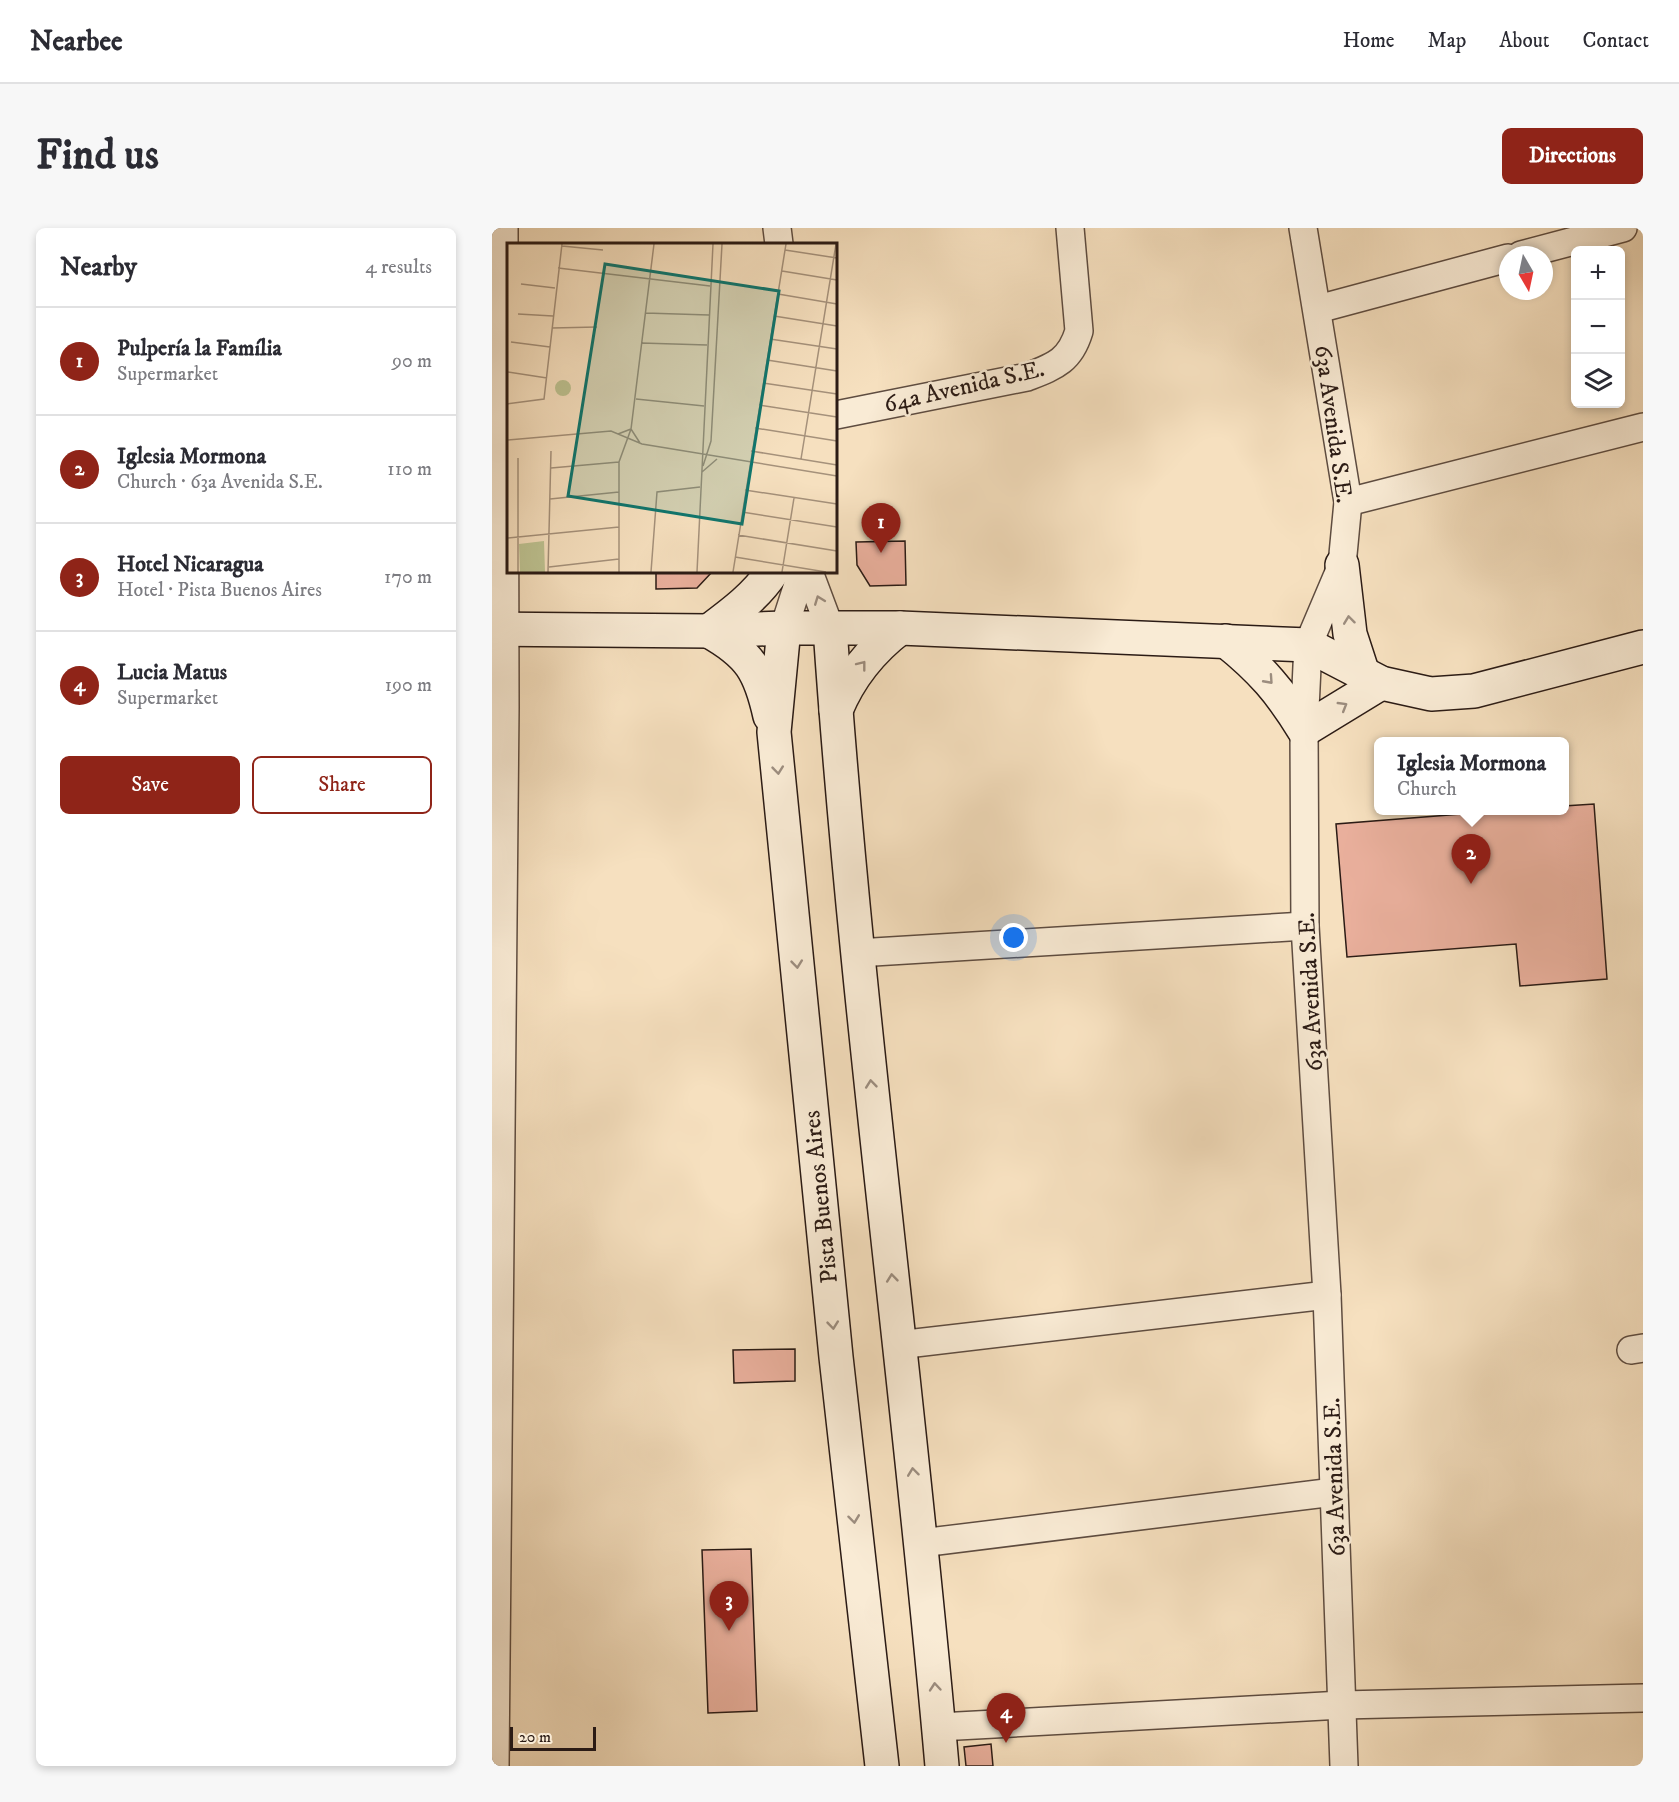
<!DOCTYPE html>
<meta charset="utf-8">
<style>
body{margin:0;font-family:"IM FELL DW Pica",serif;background:#f7f7f7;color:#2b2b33}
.controls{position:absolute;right:18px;top:18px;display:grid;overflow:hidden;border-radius:9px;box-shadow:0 3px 9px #0003}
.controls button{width:54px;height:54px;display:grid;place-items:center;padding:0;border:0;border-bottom:2px solid #e1e1e2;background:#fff;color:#2b2b33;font:30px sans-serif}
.compass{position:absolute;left:1007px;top:18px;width:54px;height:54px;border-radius:50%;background:#fff;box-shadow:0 3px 9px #0003;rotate:171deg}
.scale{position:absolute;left:18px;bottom:15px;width:86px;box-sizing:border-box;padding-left:6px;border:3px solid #2b1b15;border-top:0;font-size:16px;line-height:21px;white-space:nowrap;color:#2b1b15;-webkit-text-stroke:4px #f9ebd5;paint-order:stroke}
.you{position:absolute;left:522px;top:710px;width:21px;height:21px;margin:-15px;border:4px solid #fff;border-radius:50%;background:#1a73e8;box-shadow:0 0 0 9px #1a73e833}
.badge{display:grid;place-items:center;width:39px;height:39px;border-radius:50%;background:#8f2418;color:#fff;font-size:20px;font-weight:700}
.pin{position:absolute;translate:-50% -50px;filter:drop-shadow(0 2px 3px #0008)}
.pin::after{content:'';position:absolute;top:32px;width:21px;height:18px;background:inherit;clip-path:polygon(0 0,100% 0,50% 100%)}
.popup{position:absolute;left:882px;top:509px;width:195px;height:78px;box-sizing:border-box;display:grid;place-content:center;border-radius:9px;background:#fff;filter:drop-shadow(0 2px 4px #0005);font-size:20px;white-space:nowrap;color:#7c7c81}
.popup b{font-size:22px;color:#2b2b33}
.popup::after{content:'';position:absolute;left:50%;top:100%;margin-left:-12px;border:12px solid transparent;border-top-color:#fff}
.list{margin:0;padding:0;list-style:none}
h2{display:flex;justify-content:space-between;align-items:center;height:78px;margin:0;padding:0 24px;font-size:26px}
h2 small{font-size:20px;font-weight:400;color:#7c7c81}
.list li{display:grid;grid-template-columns:39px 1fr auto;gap:18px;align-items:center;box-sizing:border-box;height:108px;padding:0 24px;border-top:2px solid #e1e1e2}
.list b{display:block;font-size:22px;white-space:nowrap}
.list p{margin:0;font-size:20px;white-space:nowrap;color:#7c7c81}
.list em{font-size:20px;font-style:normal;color:#7c7c81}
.actions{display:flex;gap:12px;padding:18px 24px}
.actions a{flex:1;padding:14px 0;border:2px solid #8f2418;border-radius:9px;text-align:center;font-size:21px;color:#8f2418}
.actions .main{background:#8f2418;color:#fff}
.icon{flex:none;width:33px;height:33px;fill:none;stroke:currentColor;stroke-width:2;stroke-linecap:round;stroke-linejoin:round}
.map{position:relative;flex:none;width:1151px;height:1538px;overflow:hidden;border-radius:9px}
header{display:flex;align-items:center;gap:36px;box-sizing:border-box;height:84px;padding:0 30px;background:#fff;border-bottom:2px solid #e1e1e2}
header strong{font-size:28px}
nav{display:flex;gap:33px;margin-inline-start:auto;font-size:21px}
.intro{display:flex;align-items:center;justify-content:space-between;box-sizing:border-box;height:144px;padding:0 36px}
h1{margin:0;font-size:42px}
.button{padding:15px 27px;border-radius:9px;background:#8f2418;color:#fff;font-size:21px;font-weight:700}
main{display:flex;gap:36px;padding:0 36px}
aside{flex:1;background:#fff;border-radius:9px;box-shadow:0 3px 9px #0003}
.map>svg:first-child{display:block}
</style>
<header>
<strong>Nearbee</strong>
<nav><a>Home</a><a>Map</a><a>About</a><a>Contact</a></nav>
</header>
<div class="intro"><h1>Find us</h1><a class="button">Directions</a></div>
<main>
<aside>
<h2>Nearby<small>4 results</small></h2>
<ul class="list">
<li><span class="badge">1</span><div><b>Pulpería la Família</b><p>Supermarket</p></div><em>90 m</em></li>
<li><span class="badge">2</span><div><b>Iglesia Mormona</b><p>Church · 63a Avenida S.E.</p></div><em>110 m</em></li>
<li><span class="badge">3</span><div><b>Hotel Nicaragua</b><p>Hotel · Pista Buenos Aires</p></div><em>170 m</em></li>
<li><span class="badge">4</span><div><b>Lucia Matus</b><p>Supermarket</p></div><em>190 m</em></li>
</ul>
<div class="actions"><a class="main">Save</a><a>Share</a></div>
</aside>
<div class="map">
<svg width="1151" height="1538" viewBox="0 0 1151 1538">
<rect width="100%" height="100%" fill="#f6e0bf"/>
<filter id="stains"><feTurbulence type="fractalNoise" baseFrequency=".00333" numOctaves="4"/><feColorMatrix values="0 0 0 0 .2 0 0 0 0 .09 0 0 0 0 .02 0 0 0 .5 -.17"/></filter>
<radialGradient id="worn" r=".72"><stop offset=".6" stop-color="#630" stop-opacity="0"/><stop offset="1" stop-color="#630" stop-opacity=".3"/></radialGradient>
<!-- building -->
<g fill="#e9af9c" stroke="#2b1b15" stroke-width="1.5">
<polygon points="413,313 414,357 378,358 365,337 364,314"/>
<polygon points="164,344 220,344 205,360 164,361"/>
<polygon points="1102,576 1115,751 1028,758 1024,716 855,729 844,596 1020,582 1072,582 1072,578"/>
<polygon points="303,1121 303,1153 242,1155 241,1122"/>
<polygon points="259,1321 265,1483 216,1485 210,1322"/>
<polygon points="499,1516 501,1538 474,1538 472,1519"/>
</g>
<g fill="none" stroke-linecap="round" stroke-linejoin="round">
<!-- street casing -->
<g stroke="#5e4c40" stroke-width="30">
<g id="street">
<polyline points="285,0 287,16"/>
<polyline points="811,0 856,274 850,337 816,417 812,502 813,698 835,1067 852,1538"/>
<polyline points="1029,27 1131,0"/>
<polyline points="826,81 1016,30"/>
<path d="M344 187 535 149C563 138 578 133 587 103L578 0"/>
<polyline points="856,274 1151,199"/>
<polyline points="317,344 338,400"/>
<polyline points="292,400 310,344"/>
<polyline points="365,725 813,698"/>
<polyline points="406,1117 835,1067"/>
<polyline points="1139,1122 1151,1120"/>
<polyline points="429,1315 842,1264"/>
<polyline points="447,1499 850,1477 1151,1470"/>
<polyline points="3,1538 13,479 12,0"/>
</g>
</g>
<!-- secondary casing -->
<g stroke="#2b1b15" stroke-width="36">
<g id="secondary">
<polyline points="850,337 858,406 871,446"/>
<polyline points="292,400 282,504 344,1129 390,1538"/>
<path d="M338 400C364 781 417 1158 450 1538"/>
<polyline points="0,401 217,403 292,400 408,400 816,417 889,455 939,466 982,463 1151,419"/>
<path d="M217 403C258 426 268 443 278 488"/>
<path d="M217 403C241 385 264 368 280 344"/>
<path d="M734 413C769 441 789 464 812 502L889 455"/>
<path d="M344 482C358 448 379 422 408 400"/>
</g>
</g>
<!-- street -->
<use href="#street" stroke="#f9ebd5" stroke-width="27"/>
<!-- secondary -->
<use href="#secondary" stroke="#f9ebd5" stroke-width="33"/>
</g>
<!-- one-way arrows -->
<defs><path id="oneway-chevron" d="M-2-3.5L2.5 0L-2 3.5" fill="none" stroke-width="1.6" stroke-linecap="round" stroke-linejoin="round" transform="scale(1.5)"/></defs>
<g stroke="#9c8d7f">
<use href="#oneway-chevron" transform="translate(327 372) rotate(-111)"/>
<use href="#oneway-chevron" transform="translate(857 392) rotate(-97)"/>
<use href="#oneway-chevron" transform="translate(370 437) rotate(-52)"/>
<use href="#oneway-chevron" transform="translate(777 452) rotate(48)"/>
<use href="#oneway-chevron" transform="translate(851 478) rotate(-31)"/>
<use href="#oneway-chevron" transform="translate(286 542) rotate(84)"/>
<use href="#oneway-chevron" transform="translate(305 736) rotate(84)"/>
<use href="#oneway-chevron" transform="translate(379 856) rotate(-96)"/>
<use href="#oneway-chevron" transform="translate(400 1050) rotate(-96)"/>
<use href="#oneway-chevron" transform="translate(341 1097) rotate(84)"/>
<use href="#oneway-chevron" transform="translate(421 1244) rotate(-97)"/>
<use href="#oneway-chevron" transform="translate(362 1291) rotate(83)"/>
<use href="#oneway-chevron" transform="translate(443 1459) rotate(-95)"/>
</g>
<g text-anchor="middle" stroke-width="5" stroke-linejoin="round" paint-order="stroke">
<!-- street labels -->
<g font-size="24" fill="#2b1b15" stroke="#f9ebd5">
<text transform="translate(472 158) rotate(-13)" y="8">64a Avenida S.E.</text>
<text transform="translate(842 196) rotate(82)" y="8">63a Avenida S.E.</text>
<text transform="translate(818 764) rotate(-93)" y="8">63a Avenida S.E.</text>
<text transform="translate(328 969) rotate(-96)" y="8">Pista Buenos Aires</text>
<text transform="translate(842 1249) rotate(-92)" y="8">63a Avenida S.E.</text>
</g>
</g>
<!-- overview -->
<g transform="translate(15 15)">
<rect width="330" height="330" fill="#f6e0bf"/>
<path d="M48 145a8 8 0 1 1 16 0a8 8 0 1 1-16 0ZM37 298 38 329H13L12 301Z" fill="#bdc291"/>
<path fill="none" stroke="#a5917b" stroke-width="1.5" d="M55 3 96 7M278 7 330 15M51 25 203 43M275 28 330 37M14 41 48 45M271 51 330 61M138 70 202 72M11 71 46 73M267 73 330 83M45 85 90 84M263 96 330 106M4 99 43 104M134 100 200 102M260 117 330 128M1 129 40 135M256 140 330 151M129 156 197 163M0 161 37 156 55 1M252 162 330 174M248 185 330 198M111 191 124 186 133 200M0 197 104 188 135 201 330 233M244 208 330 222M294 216 329 1M196 223 204 198 215 1M44 225 112 219M195 229 210 216M238 247 330 261M43 256 112 249M235 269 330 284M231 292 330 308M0 295 112 284M228 314 319 329M42 324 112 316M11 329V215M41 329 44 208M112 329V219L124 186 147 1M144 329 150 249 193 244M190 329 206 1M226 329 279 1M275 329 287 255"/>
<path fill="#0f766e" fill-opacity="0.15" stroke="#0f766e" stroke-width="3" d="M98 21 272 48 235 281 61 253Z"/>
<rect width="330" height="330" fill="none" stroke="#2b1b15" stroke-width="3"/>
</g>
<rect width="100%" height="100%" filter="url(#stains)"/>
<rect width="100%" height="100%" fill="url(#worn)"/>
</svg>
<div class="controls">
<button>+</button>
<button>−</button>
<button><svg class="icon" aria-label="layers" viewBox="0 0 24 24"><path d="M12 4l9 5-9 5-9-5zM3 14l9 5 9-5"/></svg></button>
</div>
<svg class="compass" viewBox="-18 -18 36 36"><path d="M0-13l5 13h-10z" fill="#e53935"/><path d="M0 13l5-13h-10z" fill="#7c7c81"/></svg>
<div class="scale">20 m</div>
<div class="you"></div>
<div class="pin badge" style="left:389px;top:325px">1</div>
<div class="pin badge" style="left:979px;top:656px">2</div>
<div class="popup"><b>Iglesia Mormona</b>Church</div>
<div class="pin badge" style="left:237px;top:1403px">3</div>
<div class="pin badge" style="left:514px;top:1515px">4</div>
</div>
</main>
